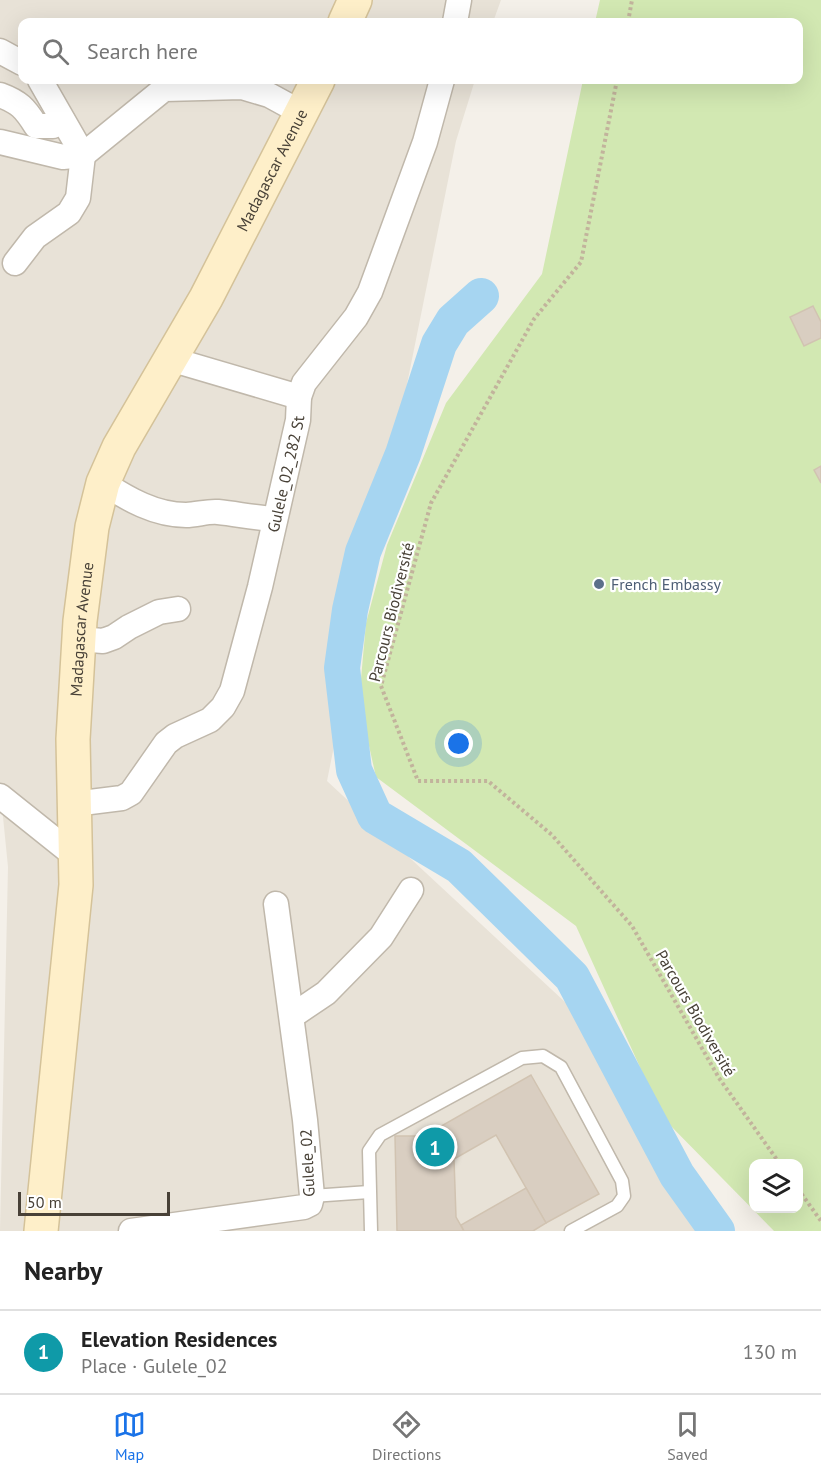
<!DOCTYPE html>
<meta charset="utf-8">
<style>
body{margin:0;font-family:"PT Sans",sans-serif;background:#f6f6f6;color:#222}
.controls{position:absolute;right:18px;bottom:18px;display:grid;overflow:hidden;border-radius:12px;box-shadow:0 6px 24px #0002}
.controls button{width:54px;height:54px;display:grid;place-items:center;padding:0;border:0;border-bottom:2px solid #e0e0e0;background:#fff;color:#222;font:30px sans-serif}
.scale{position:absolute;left:18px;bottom:15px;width:152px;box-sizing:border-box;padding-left:6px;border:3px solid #484137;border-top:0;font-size:16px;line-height:21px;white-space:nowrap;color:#484137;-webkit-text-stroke:4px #fff;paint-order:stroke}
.you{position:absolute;left:459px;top:744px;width:21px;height:21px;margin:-15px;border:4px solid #fff;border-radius:50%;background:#1a73e8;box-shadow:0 0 0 9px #1a73e833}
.badge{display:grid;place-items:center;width:39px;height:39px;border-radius:50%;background:#1a73e8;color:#fff;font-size:20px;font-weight:700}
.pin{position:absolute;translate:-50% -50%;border:3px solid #fff;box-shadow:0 2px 6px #0006}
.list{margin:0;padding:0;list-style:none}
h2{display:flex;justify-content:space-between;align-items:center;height:78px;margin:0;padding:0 24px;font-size:26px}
h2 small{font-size:20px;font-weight:400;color:#767676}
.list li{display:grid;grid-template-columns:39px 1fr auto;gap:18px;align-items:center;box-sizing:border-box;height:84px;padding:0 24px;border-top:2px solid #e0e0e0}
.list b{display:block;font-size:22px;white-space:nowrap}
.list p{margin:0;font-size:20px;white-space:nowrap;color:#767676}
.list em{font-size:20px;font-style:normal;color:#767676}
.icon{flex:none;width:33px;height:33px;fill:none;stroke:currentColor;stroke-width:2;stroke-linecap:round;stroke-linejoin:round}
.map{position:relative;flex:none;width:821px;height:1231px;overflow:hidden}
.search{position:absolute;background:#fff;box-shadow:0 6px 24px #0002;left:18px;right:18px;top:18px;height:66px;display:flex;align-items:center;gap:15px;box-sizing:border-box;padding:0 21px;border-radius:12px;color:#767676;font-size:22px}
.sheet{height:162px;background:#fff}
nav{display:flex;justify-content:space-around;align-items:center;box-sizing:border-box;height:84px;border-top:2px solid #e0e0e0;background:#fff;font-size:16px;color:#767676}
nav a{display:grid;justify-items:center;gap:3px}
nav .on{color:#1a73e8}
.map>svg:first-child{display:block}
</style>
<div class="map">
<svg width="821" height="1231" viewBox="0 0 821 1231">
<rect width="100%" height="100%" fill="#f4f0e9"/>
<!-- residential -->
<polygon fill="#e8e2d7" points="0,0 501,0 493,22 22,22 22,80 475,80 456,141 327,781 579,1015 687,1200 712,1231 0,1231 8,867 0,787"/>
<!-- green -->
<path fill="#d2e8b2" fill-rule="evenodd" d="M600 0H821V1231H774L663 1118 576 926 376 777 359 701 366 623 387 545 446 403 542 274 583 80H798V22H595ZM754 1164H798V1208H754Z"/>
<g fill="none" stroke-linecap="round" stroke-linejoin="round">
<!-- river -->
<polyline stroke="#a6d5f1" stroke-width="36" points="481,296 453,321 439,344 403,454 363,552 350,610 342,668 354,770 375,816 459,866 572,977 677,1175 717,1231"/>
</g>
<!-- building -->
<g fill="#d9cec1" stroke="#d1c3b1" stroke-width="1.5">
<polygon points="813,306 821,322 821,338 804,346 790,317"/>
<polygon points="821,466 821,483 814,470"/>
<polygon points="531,1075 599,1194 546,1223 496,1135 454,1159 456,1217 464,1231 397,1231 395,1136 424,1136"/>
<polygon points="526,1188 546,1223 533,1231 464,1231 461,1225"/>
</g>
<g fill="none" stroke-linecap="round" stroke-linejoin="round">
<!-- service casing -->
<g stroke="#c0b8ab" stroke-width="15">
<g id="service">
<polyline points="312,1196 369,1192"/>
<polyline points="371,1231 369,1151 380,1135 522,1058 543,1056 561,1067 622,1181 624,1196 617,1206 571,1231"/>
</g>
</g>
<!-- minor casing -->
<g stroke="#c0b8ab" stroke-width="27">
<g id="minor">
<polyline points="455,22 459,0"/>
<polyline points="0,51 22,63"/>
<polyline points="40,80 83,155"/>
<path d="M0 95C19 102 25 108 36 126H53L63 121"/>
<polyline points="0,142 63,157 83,155 164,89 242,87 269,95 302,113"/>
<polyline points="15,263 35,237 69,213 78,198 83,155"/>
<polyline points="170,359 299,397"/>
<path d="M103 483C128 499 155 515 186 515 197 515 207 511 218 512 237 514 256 518 275 519"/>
<polyline points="79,639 103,641 114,637 129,627 159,612 178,609"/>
<polyline points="0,796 75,856"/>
<path id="s1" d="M74 804 122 798 131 793 166 743 175 736 210 720 223 707 232 691 260 587 298 420 299 397 304 383 356 317 370 292 425 142 442 80"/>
<polyline points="292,1016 326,993 381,937 411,890"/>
<polyline points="131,1231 304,1207 310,1204 312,1196 305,1120 276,904"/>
</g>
</g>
<!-- secondary casing -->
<g stroke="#d4c299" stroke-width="36">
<g id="secondary">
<polyline points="345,22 355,0"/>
<path id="s2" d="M41 1231 76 885 73 739 80 621 92 527 103 483 119 447 206 298 318 80"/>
</g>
</g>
<!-- path -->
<g stroke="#c2b39c" stroke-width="4" stroke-dasharray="3 3" stroke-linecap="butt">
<polyline points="628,22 632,0"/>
<polyline points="617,80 581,262 534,319 431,503 381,686 418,781 488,781 552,835 632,926 719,1078 780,1164"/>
<polyline points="798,1189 821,1221"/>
</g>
<!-- service -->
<use href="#service" stroke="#fff" stroke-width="12"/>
<!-- minor -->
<use href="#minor" stroke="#fff" stroke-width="24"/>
<!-- secondary -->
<use href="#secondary" stroke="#feefc9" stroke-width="33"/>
</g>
<!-- markers -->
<circle fill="#5c6f8a" stroke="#fff" stroke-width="2" cx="599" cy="584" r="6"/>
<g text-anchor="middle" stroke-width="4.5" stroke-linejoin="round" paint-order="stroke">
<!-- street labels -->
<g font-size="16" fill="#484137" stroke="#fff">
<text dy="6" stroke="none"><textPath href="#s2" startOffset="1108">Madagascar Avenue</textPath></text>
<text dy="6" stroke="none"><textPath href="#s1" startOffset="430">Gulele_02_282 St</textPath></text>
<text transform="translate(391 612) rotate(-76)" y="6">Parcours Biodiversité</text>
<text dy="6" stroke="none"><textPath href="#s2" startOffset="604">Madagascar Avenue</textPath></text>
<text transform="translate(696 1013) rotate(60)" y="6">Parcours Biodiversité</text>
<text transform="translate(307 1163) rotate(-93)" y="6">Gulele_02</text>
</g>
<!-- service labels -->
<g font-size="16" fill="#4e5e75" stroke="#fff" text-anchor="start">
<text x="611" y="590">French Embassy</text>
</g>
</g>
</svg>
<div class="controls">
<button><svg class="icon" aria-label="layers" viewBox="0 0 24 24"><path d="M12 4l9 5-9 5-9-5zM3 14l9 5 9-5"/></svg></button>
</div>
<div class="scale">50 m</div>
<div class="you"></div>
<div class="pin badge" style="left:435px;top:1147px;background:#0f9aa8">1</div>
<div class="search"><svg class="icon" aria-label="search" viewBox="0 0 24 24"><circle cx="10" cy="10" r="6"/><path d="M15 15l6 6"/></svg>Search here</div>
</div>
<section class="sheet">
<h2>Nearby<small></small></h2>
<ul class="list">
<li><span class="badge" style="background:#0f9aa8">1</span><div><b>Elevation Residences</b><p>Place · Gulele_02</p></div><em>130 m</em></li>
</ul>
</section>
<nav>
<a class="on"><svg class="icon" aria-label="map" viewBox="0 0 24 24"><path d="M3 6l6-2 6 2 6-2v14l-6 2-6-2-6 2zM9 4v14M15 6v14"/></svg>Map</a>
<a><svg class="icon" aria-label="directions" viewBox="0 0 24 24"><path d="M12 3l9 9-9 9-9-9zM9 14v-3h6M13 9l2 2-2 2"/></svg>Directions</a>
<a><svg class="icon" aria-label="saved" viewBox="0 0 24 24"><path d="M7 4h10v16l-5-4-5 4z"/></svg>Saved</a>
</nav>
